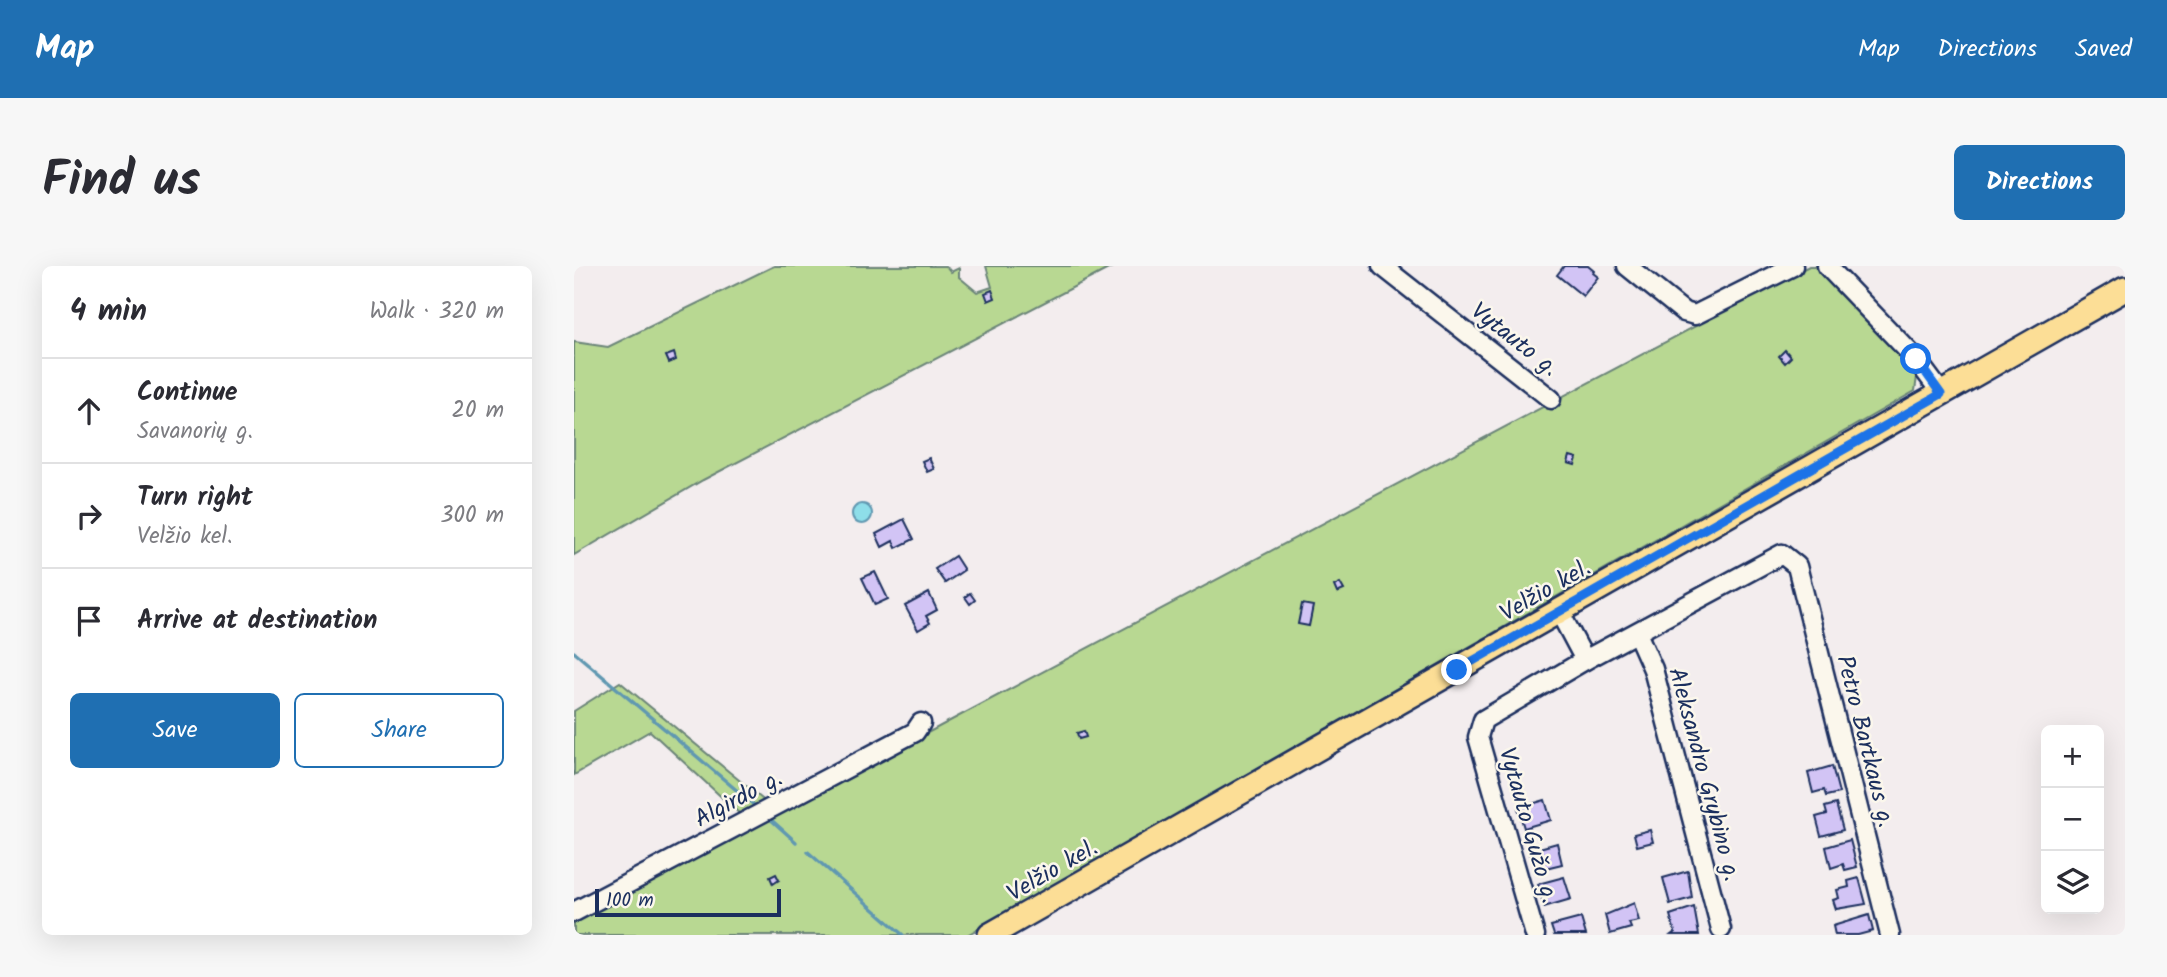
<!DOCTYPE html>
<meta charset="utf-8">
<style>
body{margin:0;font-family:Kalam,sans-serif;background:#f7f7f7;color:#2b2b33}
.controls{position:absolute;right:21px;bottom:21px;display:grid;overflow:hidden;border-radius:10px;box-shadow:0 7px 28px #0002}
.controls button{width:63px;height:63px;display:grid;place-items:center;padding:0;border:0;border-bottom:2px solid #e1e1e2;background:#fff;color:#2b2b33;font:35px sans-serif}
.scale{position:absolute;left:21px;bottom:18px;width:186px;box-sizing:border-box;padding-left:7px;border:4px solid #1b2f5e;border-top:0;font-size:19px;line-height:24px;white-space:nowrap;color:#1b2f5e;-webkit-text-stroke:5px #fbf7ec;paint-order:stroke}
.stop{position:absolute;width:21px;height:21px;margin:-16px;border:5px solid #1a73e8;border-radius:50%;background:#fff}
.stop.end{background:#1a73e8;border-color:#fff;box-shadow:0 2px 7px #0008}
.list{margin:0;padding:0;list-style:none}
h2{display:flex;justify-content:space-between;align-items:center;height:91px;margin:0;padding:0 28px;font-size:30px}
h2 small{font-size:23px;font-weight:400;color:#7c7c81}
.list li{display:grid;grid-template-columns:46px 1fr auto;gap:21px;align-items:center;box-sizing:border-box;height:105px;padding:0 28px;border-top:2px solid #e1e1e2}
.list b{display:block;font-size:26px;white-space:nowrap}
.list p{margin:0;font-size:23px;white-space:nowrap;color:#7c7c81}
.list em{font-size:23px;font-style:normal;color:#7c7c81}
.actions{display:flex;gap:14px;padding:21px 28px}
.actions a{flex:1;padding:16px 0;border:2px solid #1f6fb2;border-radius:10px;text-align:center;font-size:24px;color:#1f6fb2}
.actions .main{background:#1f6fb2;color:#fff}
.icon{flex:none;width:38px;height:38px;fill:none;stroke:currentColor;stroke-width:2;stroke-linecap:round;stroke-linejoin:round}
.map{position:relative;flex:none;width:1551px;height:669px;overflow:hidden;border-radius:10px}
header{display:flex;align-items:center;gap:42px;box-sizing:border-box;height:98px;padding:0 35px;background:#1f6fb2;color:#fff}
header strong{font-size:33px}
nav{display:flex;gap:38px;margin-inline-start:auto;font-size:24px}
.intro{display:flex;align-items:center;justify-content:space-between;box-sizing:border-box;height:168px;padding:0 42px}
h1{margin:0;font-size:49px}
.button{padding:18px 32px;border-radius:10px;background:#1f6fb2;color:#fff;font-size:24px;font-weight:700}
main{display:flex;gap:42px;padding:0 42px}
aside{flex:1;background:#fff;border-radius:10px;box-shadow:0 7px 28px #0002}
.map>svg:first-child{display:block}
</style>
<header>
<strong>Map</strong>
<nav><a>Map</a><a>Directions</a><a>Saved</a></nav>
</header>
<div class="intro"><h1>Find us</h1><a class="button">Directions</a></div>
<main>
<aside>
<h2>4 min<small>Walk · 320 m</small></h2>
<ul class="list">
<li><svg class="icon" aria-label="ahead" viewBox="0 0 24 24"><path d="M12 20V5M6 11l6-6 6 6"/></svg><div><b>Continue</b><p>Savanorių g.</p></div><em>20 m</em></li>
<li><svg class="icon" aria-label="right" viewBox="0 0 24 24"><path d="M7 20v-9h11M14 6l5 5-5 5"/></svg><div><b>Turn right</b><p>Velžio kel.</p></div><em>300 m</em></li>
<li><svg class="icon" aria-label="arrive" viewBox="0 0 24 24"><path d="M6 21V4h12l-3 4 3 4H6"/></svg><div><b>Arrive at destination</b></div></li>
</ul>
<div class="actions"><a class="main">Save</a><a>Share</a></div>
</aside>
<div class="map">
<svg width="1551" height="669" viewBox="0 0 1551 669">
<rect width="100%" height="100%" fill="#f3edee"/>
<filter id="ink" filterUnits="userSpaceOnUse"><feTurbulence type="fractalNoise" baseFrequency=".0143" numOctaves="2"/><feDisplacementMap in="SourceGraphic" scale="14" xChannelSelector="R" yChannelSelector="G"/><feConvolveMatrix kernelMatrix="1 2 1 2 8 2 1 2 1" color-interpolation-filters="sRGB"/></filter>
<g filter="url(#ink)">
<!-- green -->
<g fill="#b8d892" stroke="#6a8478" stroke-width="2">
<polygon points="200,0 372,0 377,6 385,2 385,11 403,26 418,21 412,0 540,0 129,214 0,289 0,76 34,81"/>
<polygon points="1235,0 1242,0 1344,104 1341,125 393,669 0,669 0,657 372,457"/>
<polygon points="46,416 193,537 168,550 76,465 0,509 0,445"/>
</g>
<!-- water -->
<circle fill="#8edee9" stroke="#6098b1" stroke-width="2" cx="288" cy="248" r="10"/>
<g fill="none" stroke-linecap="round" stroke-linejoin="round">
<!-- stream -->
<g stroke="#6098b1" stroke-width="3.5">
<polyline points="0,386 180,539"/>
<polyline points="194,551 222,576"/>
<polyline points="234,586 329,669"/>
</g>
</g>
<!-- building -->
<g fill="#d2c4f5" stroke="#1b2f5e" stroke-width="2">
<polygon points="990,0 1014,0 1020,5 1019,7 1024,11 1009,30 983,9"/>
<polygon points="418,24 421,32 414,35 411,27"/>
<polygon points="1211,84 1217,91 1211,97 1205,90"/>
<polygon points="100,87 102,94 95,97 92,90"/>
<polygon points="996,190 1003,192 1001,199 994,197"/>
<polygon points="355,192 360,203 353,206 348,195"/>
<polygon points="330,253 340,273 322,282 319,275 308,281 302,268"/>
<polygon points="381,290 390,304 371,317 361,303"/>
<polygon points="301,306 314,333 301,339 288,312"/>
<polygon points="766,317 770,324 763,327 760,320"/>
<polygon points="355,327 363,344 352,350 356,357 344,364 331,340"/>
<polygon points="396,327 401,334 396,338 391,331"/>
<polygon points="728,338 739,340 735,360 724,358"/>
<polygon points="510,465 512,471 505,473 503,467"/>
<polygon points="1258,500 1265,527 1252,530 1250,524 1239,527 1234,507"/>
<polygon points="971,534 977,554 950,562 944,542"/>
<polygon points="1262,538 1269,564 1247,570 1242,551 1253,548 1251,541"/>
<polygon points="1076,564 1079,576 1063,580 1060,568"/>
<polygon points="1276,574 1283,601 1271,604 1269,598 1257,602 1252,581"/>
<polygon points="983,577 988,598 963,604 955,585"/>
<polygon points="1114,605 1118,632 1096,638 1089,612"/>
<polygon points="202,608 205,614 199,618 196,611"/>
<polygon points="990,611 997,633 970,641 964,618"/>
<polygon points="1285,612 1292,638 1262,643 1259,634 1265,632 1263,624 1275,621 1274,615"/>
<polygon points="1060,637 1065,655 1055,657 1057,662 1036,668 1031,649"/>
<polygon points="1120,641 1125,669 1097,669 1101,666 1096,649"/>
<polygon points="1295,649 1299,665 1284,669 1261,669 1259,660"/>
<polygon points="1007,652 1012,669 980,669 977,660"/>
</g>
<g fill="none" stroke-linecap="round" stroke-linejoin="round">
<!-- minor casing -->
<g stroke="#1b2f5e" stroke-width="23">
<g id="minor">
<polyline points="808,0 977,133"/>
<polyline points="1053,0 1110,46 1121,49 1219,0"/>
<polyline points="1253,0 1342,93 1368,128"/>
<polyline points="985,345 1011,394"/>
<polyline points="1063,367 1079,403 1147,663"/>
<polyline points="0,646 341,466 347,457"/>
<polyline points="961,669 904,471 909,454 1011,394 1208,288 1223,300 1316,669"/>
</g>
</g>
<!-- major casing -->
<g stroke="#1b2f5e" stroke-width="28">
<polyline id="major" points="416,669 1551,23"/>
</g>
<!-- minor -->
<use href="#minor" stroke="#fbf7ec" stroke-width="18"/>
<!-- major -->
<use href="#major" stroke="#fcde96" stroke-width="23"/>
</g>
</g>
<g fill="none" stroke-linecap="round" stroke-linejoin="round" filter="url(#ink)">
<!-- route -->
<polyline stroke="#1a73e8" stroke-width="9" points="883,404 1367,128 1342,93"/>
</g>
<g text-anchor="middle" stroke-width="5" stroke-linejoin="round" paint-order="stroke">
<!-- street labels -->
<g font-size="24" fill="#1b2f5e" stroke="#fbf7ec">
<text transform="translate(941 73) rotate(38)" y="8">Vytauto g.</text>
<text transform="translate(971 324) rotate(-30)" y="8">Velžio kel.</text>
<text transform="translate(1292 475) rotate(76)" y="8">Petro Bartkaus g.</text>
<text transform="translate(1131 508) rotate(75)" y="8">Aleksandro Grybino g.</text>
<text transform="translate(164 532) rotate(-28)" y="8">Algirdo g.</text>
<text transform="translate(955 559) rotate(74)" y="8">Vytauto Gužo g.</text>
<text transform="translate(478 604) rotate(-30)" y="8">Velžio kel.</text>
</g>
</g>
</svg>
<div class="controls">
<button>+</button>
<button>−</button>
<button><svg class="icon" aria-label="layers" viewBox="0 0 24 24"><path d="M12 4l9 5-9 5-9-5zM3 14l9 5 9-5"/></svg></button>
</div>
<div class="scale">100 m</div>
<div class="stop" style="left:1342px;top:93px"></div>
<div class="stop end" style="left:883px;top:404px"></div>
</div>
</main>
